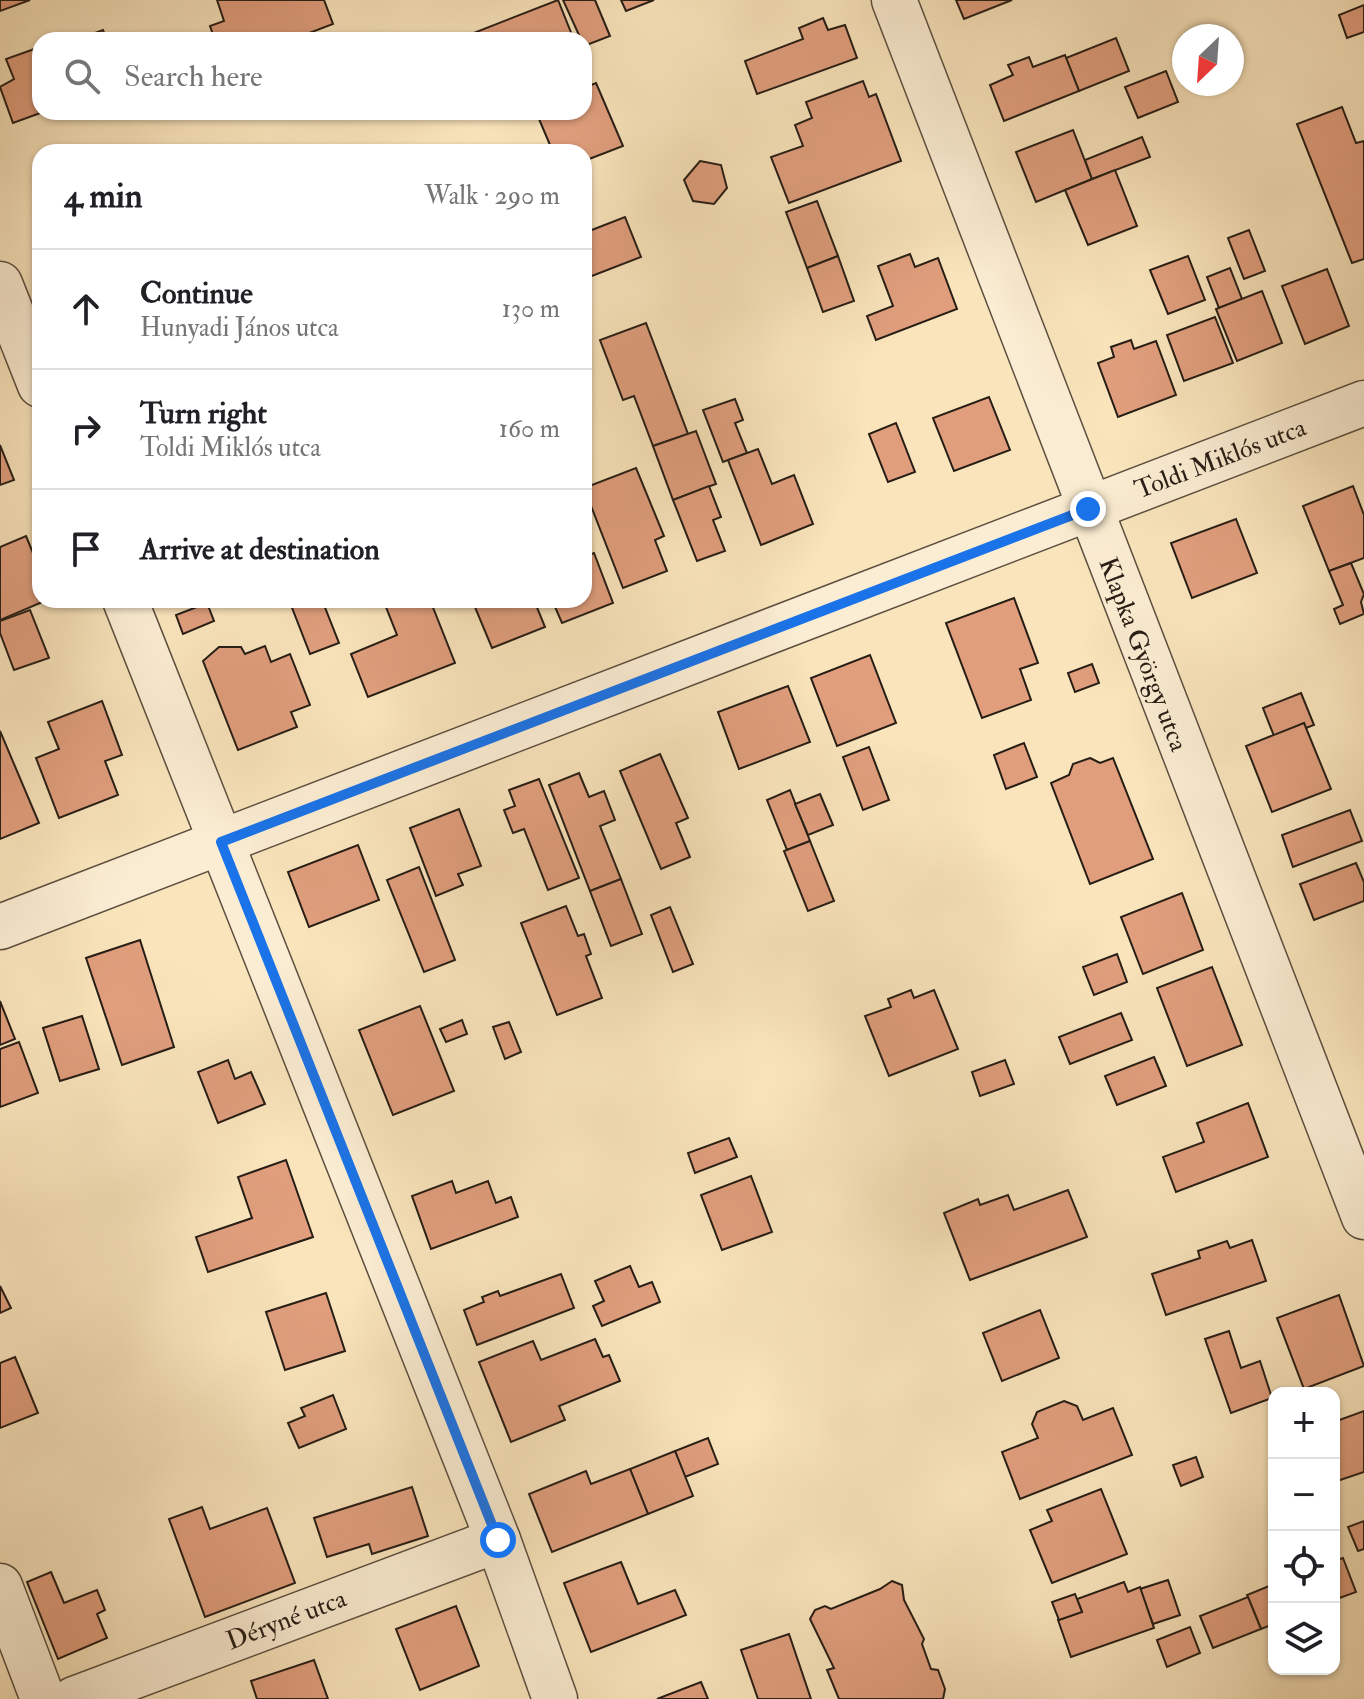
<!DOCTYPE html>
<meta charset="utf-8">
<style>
body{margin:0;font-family:"IM FELL Double Pica",serif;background:#f2f2f2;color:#202124}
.controls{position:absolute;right:24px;bottom:24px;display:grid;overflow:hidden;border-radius:16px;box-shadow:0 2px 6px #0004}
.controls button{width:72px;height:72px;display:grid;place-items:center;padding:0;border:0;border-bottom:2px solid #e0e0e0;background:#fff;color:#202124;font:40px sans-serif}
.compass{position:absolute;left:1172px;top:24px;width:72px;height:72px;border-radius:50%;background:#fff;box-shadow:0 2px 6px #0004;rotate:205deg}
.stop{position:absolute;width:24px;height:24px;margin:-18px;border:6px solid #1a73e8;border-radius:50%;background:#fff}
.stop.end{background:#1a73e8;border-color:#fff;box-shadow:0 2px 8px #0008}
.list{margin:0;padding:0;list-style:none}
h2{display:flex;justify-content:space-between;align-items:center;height:104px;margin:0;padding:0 32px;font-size:34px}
h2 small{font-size:26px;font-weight:400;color:#757577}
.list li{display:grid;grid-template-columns:52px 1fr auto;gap:24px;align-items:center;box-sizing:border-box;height:120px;padding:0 32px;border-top:2px solid #e0e0e0}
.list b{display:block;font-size:30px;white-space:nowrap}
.list p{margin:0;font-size:26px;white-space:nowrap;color:#757577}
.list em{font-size:26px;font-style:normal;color:#757577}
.icon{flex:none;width:44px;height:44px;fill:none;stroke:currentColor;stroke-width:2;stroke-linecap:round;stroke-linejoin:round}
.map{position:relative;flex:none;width:1364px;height:1699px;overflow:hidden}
.search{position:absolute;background:#fff;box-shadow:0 2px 6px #0004;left:32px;top:32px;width:560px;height:88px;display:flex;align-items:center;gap:20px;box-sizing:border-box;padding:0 28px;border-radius:24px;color:#757577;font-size:30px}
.panel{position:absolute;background:#fff;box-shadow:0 2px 6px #0004;left:32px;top:144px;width:560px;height:464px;border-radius:24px}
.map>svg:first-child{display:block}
</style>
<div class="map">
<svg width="1364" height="1699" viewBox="0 0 1364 1699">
<rect width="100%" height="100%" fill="#f9e4bc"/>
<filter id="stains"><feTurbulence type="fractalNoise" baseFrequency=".0025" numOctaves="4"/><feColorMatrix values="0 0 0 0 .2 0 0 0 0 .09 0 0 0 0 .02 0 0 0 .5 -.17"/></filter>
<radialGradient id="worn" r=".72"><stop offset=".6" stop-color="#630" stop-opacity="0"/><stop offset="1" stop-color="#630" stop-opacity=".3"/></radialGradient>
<!-- building -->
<g fill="#e09e7d" stroke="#261d15" stroke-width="2">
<polygon points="0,0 30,0 0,11"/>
<polygon points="217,0 324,0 333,24 291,40 215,40 210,26 224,21"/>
<polygon points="558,0 574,40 473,40 471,34"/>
<polygon points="563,0 595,0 610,36 584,46"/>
<polygon points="621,0 654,0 626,11"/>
<polygon points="956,0 1012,0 964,19"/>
<polygon points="1364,5 1364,32 1347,38 1339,15"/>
<polygon points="823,18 828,30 845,25 857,58 757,94 745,61 803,39 799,28"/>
<polygon points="103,30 107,40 76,40"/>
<polygon points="1116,38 1129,71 1079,91 1066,58"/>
<polygon points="40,47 40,112 43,112 13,123 0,87 14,79 6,59"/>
<polygon points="1065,55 1079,91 1004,121 990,85 1013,75 1008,65 1029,57 1033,67"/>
<polygon points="1166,71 1178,102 1138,118 1125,87"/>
<polygon points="863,81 869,97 876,94 901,161 789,203 771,157 803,146 795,125 812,118 806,102"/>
<polygon points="596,83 623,146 584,161 584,152 553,152 536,112 584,112 584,88"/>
<polygon points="1342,107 1356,143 1364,141 1364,259 1352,263 1297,124"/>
<polygon points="1073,130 1092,179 1036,202 1016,152"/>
<polygon points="1142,137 1150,157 1092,179 1085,160"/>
<polygon points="700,161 721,165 727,188 714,204 693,201 684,180"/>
<polygon points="1115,170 1137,226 1088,245 1065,190"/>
<polygon points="817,201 838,256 807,268 786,212"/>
<polygon points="625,217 641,257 584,279 584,233"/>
<polygon points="1249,230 1265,271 1244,279 1228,238"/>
<polygon points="910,254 915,267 938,258 957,309 876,340 867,316 893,306 878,266"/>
<polygon points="838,256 854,301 823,312 807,268"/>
<polygon points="1188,256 1205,300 1168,314 1150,270"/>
<polygon points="1230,268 1242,299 1219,308 1207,277"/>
<polygon points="1327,269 1349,326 1305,344 1282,286"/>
<polygon points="1262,291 1282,343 1237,361 1216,309"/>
<polygon points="1215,317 1233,363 1184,381 1167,335"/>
<polygon points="646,323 688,434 653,446 634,396 623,400 600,340"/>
<polygon points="1131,340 1134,349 1156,341 1176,395 1118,417 1098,363 1114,357 1111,347"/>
<polygon points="989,397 1010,450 954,471 933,418"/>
<polygon points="735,399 743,420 735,423 747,453 723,462 703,410"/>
<polygon points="896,423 915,472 888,482 869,434"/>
<polygon points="696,431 716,484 673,500 653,446"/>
<polygon points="0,445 14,480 0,485"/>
<polygon points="758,449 772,484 794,475 813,524 761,545 728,460"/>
<polygon points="636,468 664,536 655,540 667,571 623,588 584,488"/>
<polygon points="709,486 721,517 713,520 725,551 697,561 673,500"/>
<polygon points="1353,486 1364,515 1364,558 1329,571 1303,506"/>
<polygon points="1236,519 1257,573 1192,598 1171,543"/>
<polygon points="26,536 40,570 40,600 47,600 0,620 0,547"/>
<polygon points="594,553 613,603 562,623 552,600 584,600 584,557"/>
<polygon points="1351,563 1364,594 1361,602 1364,614 1340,624 1334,609 1343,605 1329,571"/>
<polygon points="1014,598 1038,663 1020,669 1031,700 982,718 946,623"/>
<polygon points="289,600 322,600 339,643 310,654"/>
<polygon points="389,600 430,600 455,663 368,697 351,654 397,635 384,602"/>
<polygon points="472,600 534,600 545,627 492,648"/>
<polygon points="207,603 214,621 183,634 176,615"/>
<polygon points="30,610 49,658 14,670 0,633 0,621"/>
<polygon points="265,646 271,662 290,654 310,705 291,712 297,727 238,750 203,661 219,647 241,647 245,654"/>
<polygon points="870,655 896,723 837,746 811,678"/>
<polygon points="1092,664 1099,683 1075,692 1068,673"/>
<polygon points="788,686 810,742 739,769 718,712"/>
<polygon points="1301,693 1314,725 1306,728 1304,723 1274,736 1263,708"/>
<polygon points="102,701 122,755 105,761 118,795 59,818 36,758 59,749 48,722"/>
<polygon points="1304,723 1331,789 1272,812 1246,746"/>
<polygon points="0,731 39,823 0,839"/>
<polygon points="1024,743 1037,777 1006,789 994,755"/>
<polygon points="869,747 889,800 863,810 843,757"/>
<polygon points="660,754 688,818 676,823 690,857 661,869 620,771"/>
<polygon points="1090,758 1100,763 1113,758 1153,859 1090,884 1051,783 1069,775 1073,764"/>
<polygon points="579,773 589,797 604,791 615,820 600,826 621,879 590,891 549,785"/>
<polygon points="539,779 579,878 548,890 524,829 513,833 504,810 515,806 509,790"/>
<polygon points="790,790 810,841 787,850 767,800"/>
<polygon points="820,794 833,825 808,835 795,804"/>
<polygon points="459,809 481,866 458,874 463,885 436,896 410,828"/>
<polygon points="1350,810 1362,841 1293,867 1282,835"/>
<polygon points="810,841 834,901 808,911 784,851"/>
<polygon points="358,845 379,900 309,927 288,872"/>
<polygon points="1356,863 1364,882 1364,901 1314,920 1300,884"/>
<polygon points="419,867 455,960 424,972 387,880"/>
<polygon points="621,879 642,934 611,946 590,891"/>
<polygon points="1182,893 1203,950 1143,974 1121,917"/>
<polygon points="566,906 578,936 584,934 591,954 586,956 602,998 557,1015 521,923"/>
<polygon points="670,907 693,964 673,972 651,915"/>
<polygon points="140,940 174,1047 122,1065 86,958"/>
<polygon points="1117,954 1127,982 1094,995 1083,967"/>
<polygon points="1212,967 1242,1045 1187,1066 1157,988"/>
<polygon points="911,990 914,998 934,990 958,1049 889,1076 865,1016 891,1007 888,999"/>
<polygon points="0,1001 15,1039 0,1045"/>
<polygon points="420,1006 454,1091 393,1115 359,1030"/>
<polygon points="1121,1013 1132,1040 1070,1064 1059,1037"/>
<polygon points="82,1016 99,1069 60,1081 43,1028"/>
<polygon points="462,1020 467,1034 446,1042 440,1029"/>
<polygon points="509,1022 521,1052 505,1059 493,1027"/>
<polygon points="19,1042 38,1093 0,1107 0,1049"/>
<polygon points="1154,1057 1166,1086 1117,1105 1105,1076"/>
<polygon points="228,1060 235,1079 251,1072 265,1104 218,1123 198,1072"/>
<polygon points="1005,1060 1014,1084 980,1096 972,1072"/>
<polygon points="1248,1103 1268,1157 1176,1192 1163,1157 1204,1142 1197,1123"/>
<polygon points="729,1138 737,1157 695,1173 688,1153"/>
<polygon points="286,1160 313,1237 208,1272 196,1237 252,1218 238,1177"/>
<polygon points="751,1176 772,1232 722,1250 701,1195"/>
<polygon points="452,1181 456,1193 488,1181 496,1203 511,1197 518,1217 431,1249 412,1196"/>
<polygon points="1068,1190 1087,1237 970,1280 944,1213 978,1199 980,1205 1008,1195 1014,1210"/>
<polygon points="1252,1240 1266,1281 1166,1315 1152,1274 1200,1258 1198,1251 1227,1241 1230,1248"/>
<polygon points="630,1266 639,1287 652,1282 660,1302 602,1326 593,1306 604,1301 595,1281"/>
<polygon points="561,1274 574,1308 477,1345 464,1310 484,1302 482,1297 498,1291 500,1296"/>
<polygon points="0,1286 11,1308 0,1313"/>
<polygon points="326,1293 345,1351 285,1370 266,1312"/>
<polygon points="1339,1295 1364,1366 1304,1389 1277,1318"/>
<polygon points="1040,1310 1059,1358 1002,1381 983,1333"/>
<polygon points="1229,1331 1241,1368 1260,1361 1272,1398 1231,1413 1205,1339"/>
<polygon points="595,1339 603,1357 609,1355 620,1381 559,1406 565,1420 511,1442 479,1362 533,1341 541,1360"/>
<polygon points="15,1357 38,1413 0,1428 0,1363"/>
<polygon points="333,1395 346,1429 299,1448 288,1423 305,1416 301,1408"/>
<polygon points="1064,1401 1077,1406 1083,1420 1113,1408 1132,1455 1020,1499 1002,1452 1038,1438 1032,1424 1037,1412"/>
<polygon points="1364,1411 1364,1472 1334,1482 1334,1422"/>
<polygon points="708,1438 718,1464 685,1477 675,1451"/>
<polygon points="675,1451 693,1496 648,1514 630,1469"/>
<polygon points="1196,1457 1203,1477 1181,1486 1173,1465"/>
<polygon points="630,1469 648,1514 552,1552 529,1494 586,1471 591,1484"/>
<polygon points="412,1487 428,1536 372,1554 369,1544 327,1557 314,1518"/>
<polygon points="1101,1489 1127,1554 1052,1583 1030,1530 1052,1521 1047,1510"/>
<polygon points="202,1507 210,1529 267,1508 295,1583 205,1617 169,1519"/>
<polygon points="1364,1521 1364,1549 1358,1551 1348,1527"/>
<polygon points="1343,1558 1356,1592 1334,1600 1334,1561"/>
<polygon points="621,1562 638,1604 675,1590 686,1615 591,1652 564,1583"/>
<polygon points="51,1572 64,1603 97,1590 105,1610 97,1614 107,1638 58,1659 27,1582"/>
<polygon points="1168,1580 1180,1615 1153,1624 1140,1589"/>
<polygon points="892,1581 902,1585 904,1600 924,1639 922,1644 931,1669 938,1670 945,1689 943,1699 839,1699 827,1670 834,1668 810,1619 815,1610 825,1606 831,1609 880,1589"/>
<polygon points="1124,1582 1128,1592 1140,1587 1154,1628 1071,1657 1058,1620 1082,1612 1077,1599"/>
<polygon points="1274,1584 1274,1624 1261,1629 1247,1595"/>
<polygon points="1075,1594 1082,1612 1059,1620 1052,1602"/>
<polygon points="1248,1597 1261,1629 1213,1648 1200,1616"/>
<polygon points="456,1606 479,1666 420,1690 396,1629"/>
<polygon points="1190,1627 1200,1653 1167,1667 1157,1640"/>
<polygon points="789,1634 811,1699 758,1699 741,1650"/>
<polygon points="314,1660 328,1699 257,1699 251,1681"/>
<polygon points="701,1682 708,1699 657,1699"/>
</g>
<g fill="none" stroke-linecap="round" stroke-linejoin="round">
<!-- minor casing -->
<g stroke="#5b4f3f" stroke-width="47">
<g id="minor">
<polyline points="894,0 1364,1217"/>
<polyline points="0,284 40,385"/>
<polyline points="125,600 498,1540 555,1699"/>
<polyline points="0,927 1364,403"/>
<polyline points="0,1586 43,1699"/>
<polyline points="74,1699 498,1540"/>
</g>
</g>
<!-- minor -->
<use href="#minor" stroke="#fbedd3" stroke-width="44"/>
</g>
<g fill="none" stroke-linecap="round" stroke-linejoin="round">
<!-- route -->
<polyline stroke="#1a73e8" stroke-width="10" points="498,1540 221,842 1088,509"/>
</g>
<g text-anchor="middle" stroke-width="6" stroke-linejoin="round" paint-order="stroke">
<!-- street labels -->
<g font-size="26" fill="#261d15" stroke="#fbedd3">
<text transform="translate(1220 458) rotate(-21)" y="9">Toldi Miklós utca</text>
<text transform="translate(1144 654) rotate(69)" y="9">Klapka György utca</text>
<text transform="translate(286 1619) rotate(-21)" y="9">Déryné utca</text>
</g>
</g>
<rect width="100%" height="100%" filter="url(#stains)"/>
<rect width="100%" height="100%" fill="url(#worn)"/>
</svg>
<div class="controls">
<button>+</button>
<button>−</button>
<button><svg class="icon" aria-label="locate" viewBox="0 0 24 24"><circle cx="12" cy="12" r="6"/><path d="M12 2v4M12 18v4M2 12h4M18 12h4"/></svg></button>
<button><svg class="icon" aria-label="layers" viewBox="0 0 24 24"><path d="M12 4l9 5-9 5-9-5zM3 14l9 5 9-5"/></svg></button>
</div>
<svg class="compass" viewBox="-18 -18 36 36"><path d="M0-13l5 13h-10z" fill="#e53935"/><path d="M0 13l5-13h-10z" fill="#757577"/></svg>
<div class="stop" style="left:498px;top:1540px"></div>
<div class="stop end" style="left:1088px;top:509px"></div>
<div class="search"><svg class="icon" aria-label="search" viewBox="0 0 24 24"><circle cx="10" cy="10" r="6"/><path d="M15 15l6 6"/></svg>Search here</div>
<section class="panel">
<h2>4 min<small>Walk · 290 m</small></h2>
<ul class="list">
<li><svg class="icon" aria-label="ahead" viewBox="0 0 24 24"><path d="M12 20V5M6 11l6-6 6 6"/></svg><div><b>Continue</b><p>Hunyadi János utca</p></div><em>130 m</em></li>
<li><svg class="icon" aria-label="right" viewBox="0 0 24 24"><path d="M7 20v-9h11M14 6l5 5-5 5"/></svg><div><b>Turn right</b><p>Toldi Miklós utca</p></div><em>160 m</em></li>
<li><svg class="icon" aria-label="arrive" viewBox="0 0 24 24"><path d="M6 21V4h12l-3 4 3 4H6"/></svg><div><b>Arrive at destination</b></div></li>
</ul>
</section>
</div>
